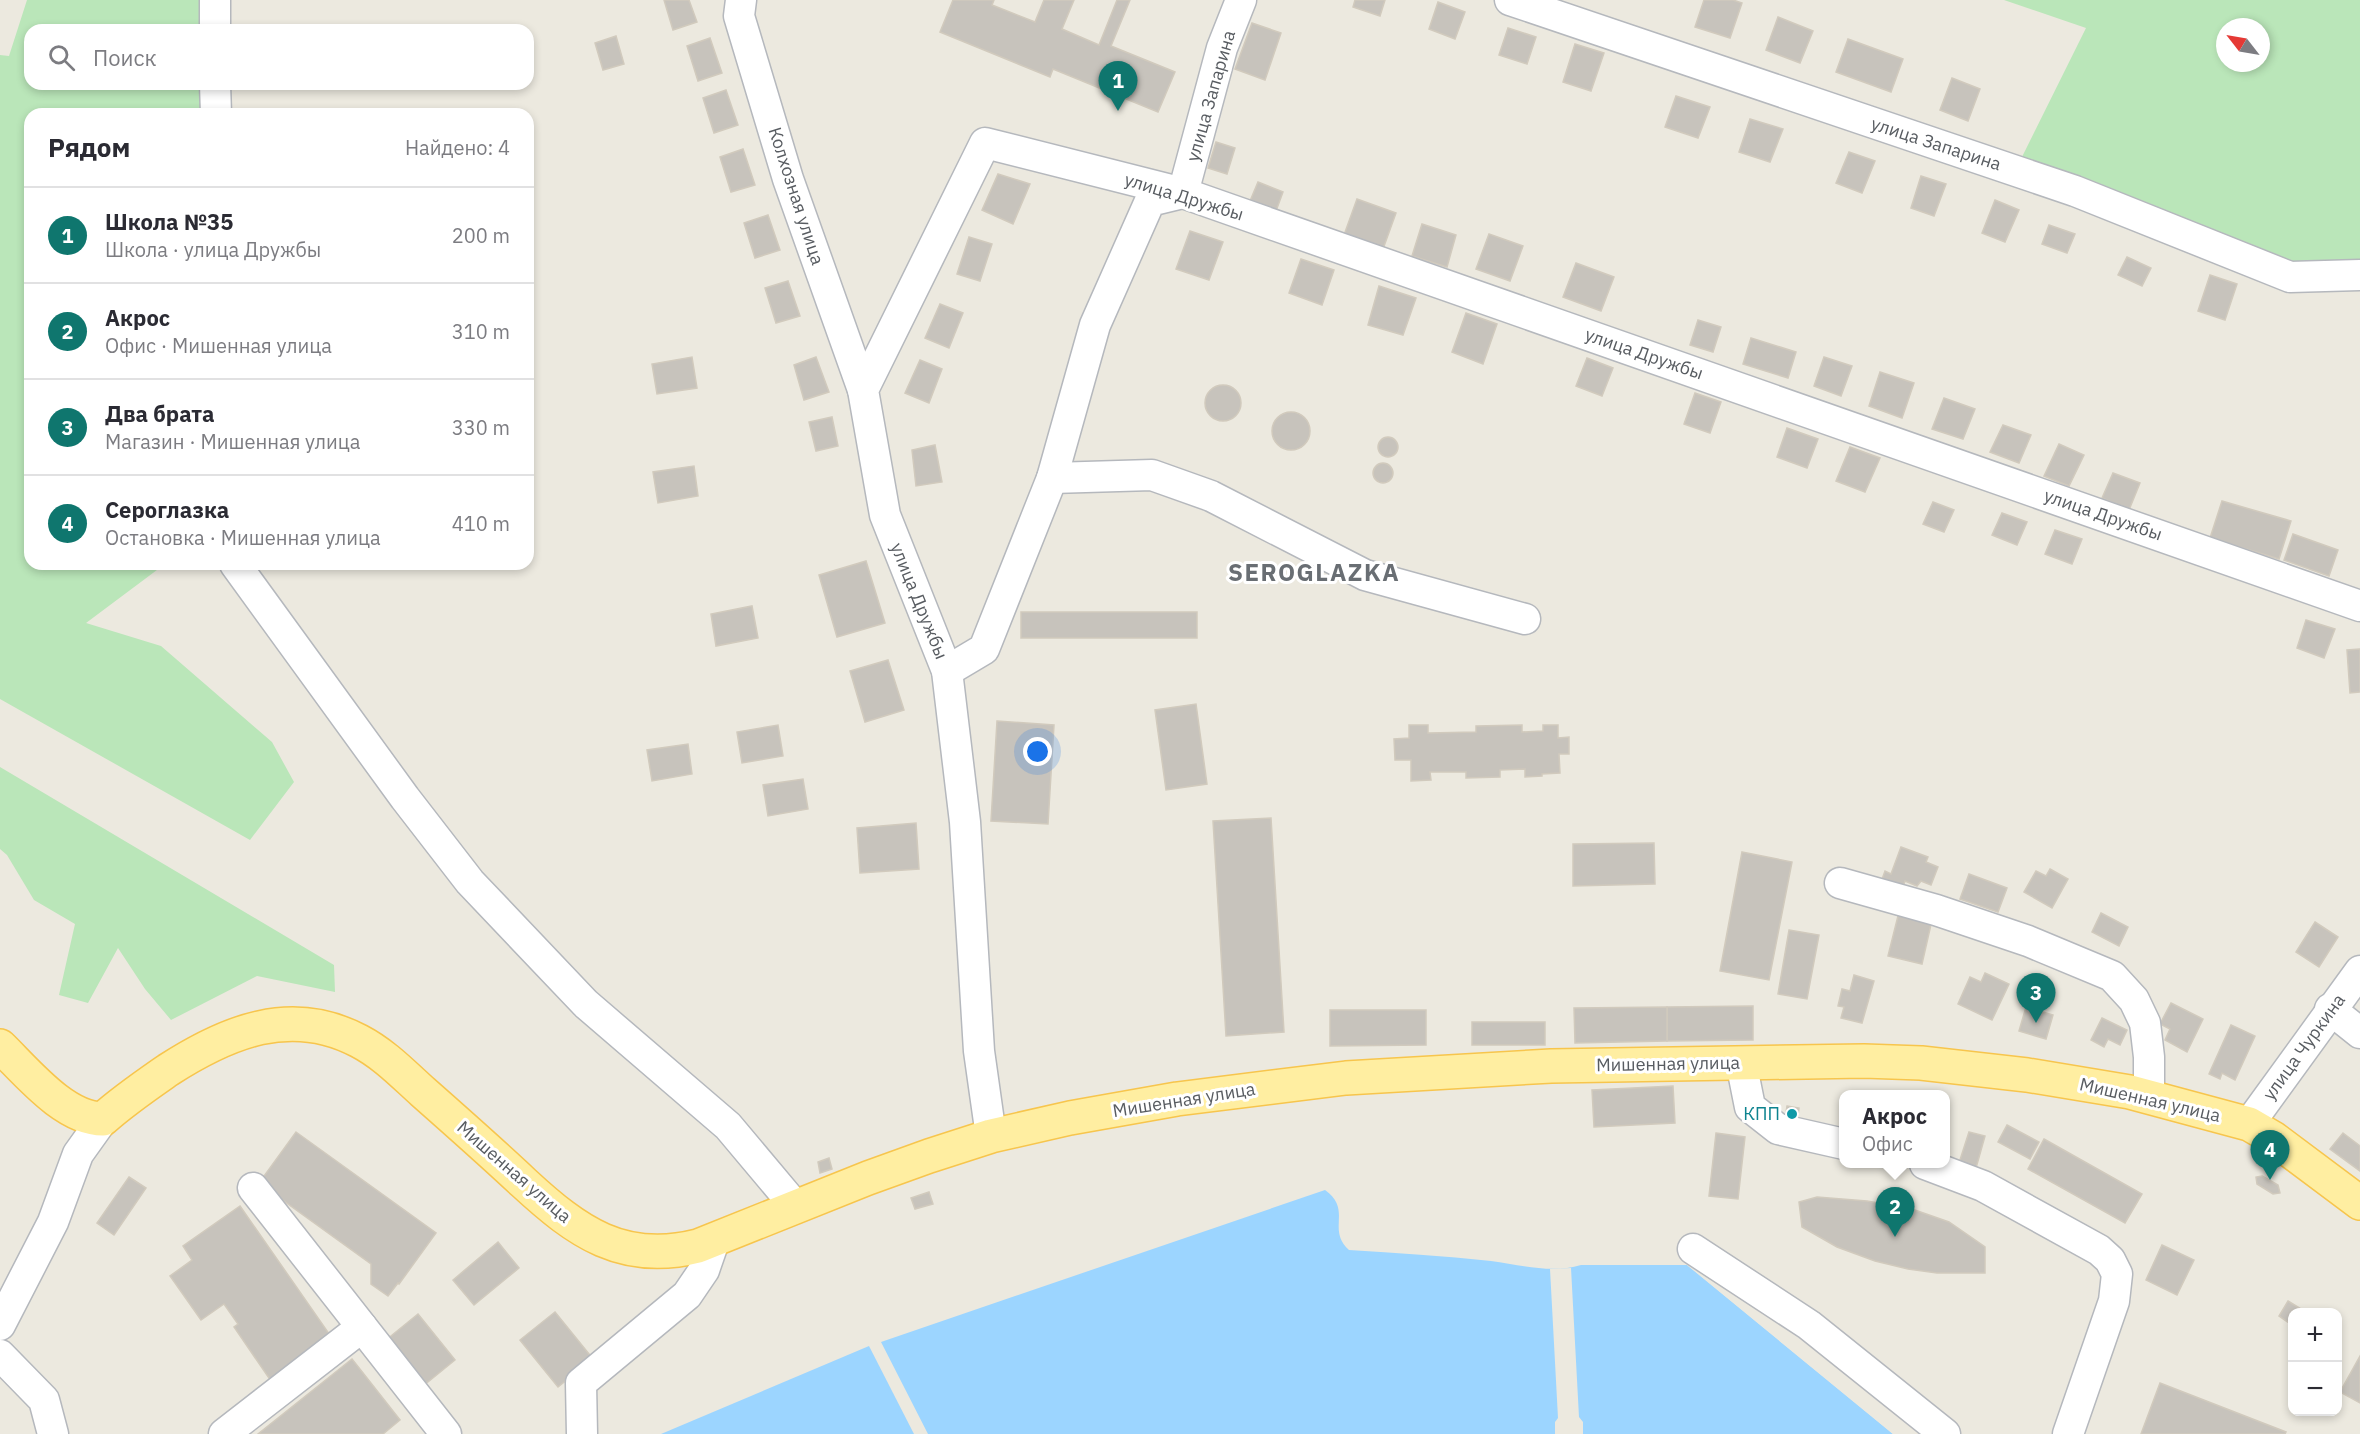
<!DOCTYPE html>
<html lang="ru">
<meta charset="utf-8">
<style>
body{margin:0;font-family:"IBM Plex Sans",sans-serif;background:#f2f2f3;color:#2b2b33}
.controls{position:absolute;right:18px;bottom:18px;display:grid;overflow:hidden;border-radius:12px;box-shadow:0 3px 9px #0003}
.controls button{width:54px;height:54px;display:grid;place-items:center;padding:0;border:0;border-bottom:2px solid #e1e1e2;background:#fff;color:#2b2b33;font:30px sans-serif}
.compass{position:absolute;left:2216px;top:18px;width:54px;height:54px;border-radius:50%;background:#fff;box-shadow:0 3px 9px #0003;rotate:301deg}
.you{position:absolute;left:1038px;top:752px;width:21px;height:21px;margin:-15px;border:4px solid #fff;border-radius:50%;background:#1a73e8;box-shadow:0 0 0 9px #1a73e833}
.badge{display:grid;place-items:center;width:39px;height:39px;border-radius:50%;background:#0f766e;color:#fff;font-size:20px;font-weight:700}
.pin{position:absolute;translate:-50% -50px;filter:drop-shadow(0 2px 3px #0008)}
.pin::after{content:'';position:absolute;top:32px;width:21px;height:18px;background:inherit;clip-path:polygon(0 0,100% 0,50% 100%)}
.popup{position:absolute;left:1839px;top:1090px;width:111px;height:78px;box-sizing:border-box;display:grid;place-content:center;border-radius:12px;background:#fff;filter:drop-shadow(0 2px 4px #0005);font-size:20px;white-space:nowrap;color:#7c7c81}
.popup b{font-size:22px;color:#2b2b33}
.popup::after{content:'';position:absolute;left:50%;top:100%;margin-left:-12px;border:12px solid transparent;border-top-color:#fff}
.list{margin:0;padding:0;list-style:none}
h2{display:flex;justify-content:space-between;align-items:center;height:78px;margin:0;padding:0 24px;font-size:26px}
h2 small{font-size:20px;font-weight:400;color:#7c7c81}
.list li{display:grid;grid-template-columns:39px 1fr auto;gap:18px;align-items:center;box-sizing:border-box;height:96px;padding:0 24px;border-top:2px solid #e1e1e2}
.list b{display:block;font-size:22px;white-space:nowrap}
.list p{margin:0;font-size:20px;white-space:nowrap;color:#7c7c81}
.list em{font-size:20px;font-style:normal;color:#7c7c81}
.icon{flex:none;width:33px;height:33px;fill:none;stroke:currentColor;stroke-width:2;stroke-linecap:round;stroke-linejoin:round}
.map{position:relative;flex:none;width:2360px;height:1434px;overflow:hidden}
.search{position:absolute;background:#fff;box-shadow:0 3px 9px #0003;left:24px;top:24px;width:510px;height:66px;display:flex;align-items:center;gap:15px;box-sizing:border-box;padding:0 21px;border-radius:18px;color:#7c7c81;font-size:22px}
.panel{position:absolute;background:#fff;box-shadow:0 3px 9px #0003;left:24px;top:108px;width:510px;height:462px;border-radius:18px}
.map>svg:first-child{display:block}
</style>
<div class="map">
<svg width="2360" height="1434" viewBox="0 0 2360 1434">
<rect width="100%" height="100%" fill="#ece9df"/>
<!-- green -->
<g fill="#bae6b9" fill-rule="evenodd">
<polygon points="27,0 201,0 202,30 30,30 30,84 208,84 208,114 30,114 30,564 165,564 86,623 161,646 272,742 294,782 250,840 0,699 0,55 9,56"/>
<path d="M2004 0H2360V260L2317 277 2019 163 2086 28ZM2225 27H2261V63H2225Z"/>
<polygon points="0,767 334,965 335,992 257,976 171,1020 145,989 118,948 88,1003 59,995 75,924 34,900 7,855 0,849"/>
</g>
<!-- water -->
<g fill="#9cd5ff">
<path d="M1325 1190C1353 1210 1326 1229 1349 1250 1396 1253 1444 1256 1491 1261 1521 1265 1552 1274 1581 1265H1687L1893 1434H928L881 1342Z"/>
<polygon points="869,1346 914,1434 661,1434"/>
</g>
<!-- pier -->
<g fill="#ece9df">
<polygon points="1688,1262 1895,1432 1896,1434 1893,1434 1687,1265"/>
<polygon points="1571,1268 1579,1417 1583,1422 1583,1434 1555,1434 1555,1422 1558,1418 1550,1269"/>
</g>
<!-- building -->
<g fill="#c7c3bc" stroke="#d1cabd" stroke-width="1.5">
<polygon points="664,0 689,0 697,22 673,30"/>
<polygon points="953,0 994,0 992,5 1035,22 1044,0 1074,0 1062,29 1099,45 1117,0 1130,0 1111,46 1175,72 1158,112 1053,69 1050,77 940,32"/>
<polygon points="1355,0 1385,0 1380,16 1353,7"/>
<polygon points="1704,0 1733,0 1742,3 1730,38 1695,27"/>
<polygon points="1438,2 1465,12 1455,39 1429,29"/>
<polygon points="1778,17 1813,31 1800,63 1766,50"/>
<polygon points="1252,23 1281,33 1265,80 1235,69"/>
<polygon points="1508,28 1536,37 1527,64 1499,55"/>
<polygon points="616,36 624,64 603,70 595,43"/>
<polygon points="710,38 722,73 698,81 687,46"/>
<polygon points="1848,39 1903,59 1891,92 1836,72"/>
<polygon points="1575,44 1604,53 1591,91 1563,82"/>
<polygon points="1952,78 1980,89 1968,121 1940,110"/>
<polygon points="726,90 738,125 714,133 703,98"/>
<polygon points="1676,96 1710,107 1698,138 1665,127"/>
<polygon points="1750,119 1783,129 1770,162 1739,152"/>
<polygon points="1216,142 1235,148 1227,174 1208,168"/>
<polygon points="743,149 755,185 731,192 720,157"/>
<polygon points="1849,152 1875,161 1862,193 1836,183"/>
<polygon points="998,174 1030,184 1013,224 982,210"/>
<polygon points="1921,176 1946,184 1934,216 1911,208"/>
<polygon points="1258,182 1283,192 1276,211 1250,201"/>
<polygon points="1357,199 1396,213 1383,249 1344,235"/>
<polygon points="1995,200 2019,210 2005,242 1982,233"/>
<polygon points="768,215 780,250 755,258 744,223"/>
<polygon points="1422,224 1456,235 1447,267 1412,256"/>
<polygon points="2049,225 2075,234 2067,253 2042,244"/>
<polygon points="1190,231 1223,242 1209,280 1176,269"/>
<polygon points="1489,234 1523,246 1510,281 1476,269"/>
<polygon points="969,237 992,244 980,281 957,274"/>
<polygon points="2127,257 2151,268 2142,286 2118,275"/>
<polygon points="1301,259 1334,270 1322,305 1289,293"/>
<polygon points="1576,263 1614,277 1601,311 1563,297"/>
<polygon points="2210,275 2237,284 2225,320 2198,311"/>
<polygon points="788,281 800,316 776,323 765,288"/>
<polygon points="1379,286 1416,298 1403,335 1368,325"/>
<polygon points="940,304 963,313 949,348 925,338"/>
<polygon points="1466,313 1497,324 1483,364 1452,352"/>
<polygon points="1698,320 1721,327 1713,352 1690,345"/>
<polygon points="1751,338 1796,352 1788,378 1743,364"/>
<polygon points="692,357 697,388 657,394 652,364"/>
<polygon points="816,357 829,392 804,400 794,365"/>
<polygon points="1824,357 1852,366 1841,396 1814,386"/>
<polygon points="1587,358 1613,368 1602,396 1576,386"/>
<polygon points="920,360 942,369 929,403 905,393"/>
<polygon points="1880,372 1914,383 1902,418 1869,406"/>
<circle cx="1223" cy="403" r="18"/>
<polygon points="1695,393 1721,402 1710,433 1684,424"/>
<polygon points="1944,398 1975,409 1963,439 1932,429"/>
<circle cx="1291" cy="431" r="19"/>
<polygon points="832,417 838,446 816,451 809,422"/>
<polygon points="2003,425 2031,435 2019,463 1990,452"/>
<polygon points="1787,428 1818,439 1807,468 1777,457"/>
<circle cx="1388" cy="447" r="10"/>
<polygon points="2059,444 2084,455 2069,486 2044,476"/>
<polygon points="935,445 942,482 916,486 912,450"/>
<polygon points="1850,447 1880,458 1865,492 1836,481"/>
<circle cx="1383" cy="473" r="10"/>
<polygon points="694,466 698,496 658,503 653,472"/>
<polygon points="2113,473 2140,483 2129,510 2102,498"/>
<polygon points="2222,501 2291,521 2279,559 2210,538"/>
<polygon points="1933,502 1954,510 1944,532 1923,524"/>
<polygon points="2002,513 2027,522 2017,545 1992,535"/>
<polygon points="2055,530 2082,539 2072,564 2045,554"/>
<polygon points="2293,534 2338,550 2329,576 2284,560"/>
<polygon points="866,561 885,623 837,637 819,575"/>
<polygon points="752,606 758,638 716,646 711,614"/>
<rect x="1021" y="612" width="176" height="26"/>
<polygon points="2306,620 2335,629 2324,658 2297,648"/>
<polygon points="2360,649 2360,692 2350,693 2347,650"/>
<polygon points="888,660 904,710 865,722 850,671"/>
<polygon points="1196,704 1207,784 1166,790 1155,710"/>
<polygon points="997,721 1054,725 1048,824 991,821"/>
<polygon points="778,725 783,756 742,763 737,732"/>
<polygon points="1409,725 1428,725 1428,733 1476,732 1476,726 1522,725 1522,732 1543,731 1543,725 1558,725 1558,738 1569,737 1569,754 1559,754 1560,773 1542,774 1542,776 1525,777 1525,769 1500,770 1500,777 1466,778 1466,772 1430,772 1431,780 1411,781 1411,760 1395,760 1394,739 1409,738"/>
<polygon points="688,744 692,774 652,781 647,750"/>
<polygon points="803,779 808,809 768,816 763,785"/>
<polygon points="1271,818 1284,1032 1226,1036 1213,821"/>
<polygon points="916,823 919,869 860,873 857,828"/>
<polygon points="1654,843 1655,884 1573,886 1573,844"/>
<polygon points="1901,847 1928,857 1926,862 1938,867 1931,885 1921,881 1917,886 1905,881 1902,890 1881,882 1885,871 1891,874"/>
<polygon points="1742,852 1792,862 1769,980 1720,971"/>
<polygon points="2050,869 2068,879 2052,908 2024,892 2036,871 2046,876"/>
<polygon points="1969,874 2007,888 1998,912 1960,899"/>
<polygon points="1899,912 1932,920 1922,964 1888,956"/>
<polygon points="2101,913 2128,927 2119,946 2092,932"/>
<polygon points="2315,922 2338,937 2319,967 2296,952"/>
<polygon points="1789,930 1819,935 1807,999 1778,994"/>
<polygon points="1985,973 2009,984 1992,1020 1958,1004 1970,977 1981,982"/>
<polygon points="1854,975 1874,981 1862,1023 1841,1018 1844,1007 1838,1006 1842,989 1850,991"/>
<polygon points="2171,1003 2203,1019 2187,1052 2165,1040 2170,1029 2160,1024"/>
<polygon points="1753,1006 1753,1040 1667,1041 1667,1007"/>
<polygon points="1667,1007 1667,1041 1575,1043 1574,1008"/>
<polygon points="2026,1007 2053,1015 2046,1039 2019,1031"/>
<polygon points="1330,1010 1426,1010 1426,1045 1330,1046"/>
<polygon points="2102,1018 2127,1030 2120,1045 2108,1039 2104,1047 2091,1040"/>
<rect x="1472" y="1022" width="73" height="23"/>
<polygon points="2231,1025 2255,1036 2235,1080 2222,1073 2220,1079 2209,1074"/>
<polygon points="1673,1086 1675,1123 1594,1127 1592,1090"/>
<polygon points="1787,1106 1799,1108 1797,1122 1785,1119"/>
<polygon points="2007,1125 2039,1142 2030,1159 1998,1142"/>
<polygon points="296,1132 436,1233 399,1284 398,1283 388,1296 371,1284 371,1264 259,1183"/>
<polygon points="1969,1132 1985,1136 1976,1168 1959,1163"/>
<polygon points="1716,1133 1745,1137 1738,1199 1709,1196"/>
<polygon points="2343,1133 2360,1146 2360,1171 2330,1149"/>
<polygon points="2044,1139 2142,1194 2125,1223 2028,1169"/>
<polygon points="829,1158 832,1169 820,1173 818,1162"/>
<polygon points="2262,1176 2278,1185 2280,1193 2273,1194 2257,1184 2256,1177"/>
<polygon points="129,1177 146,1188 114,1235 97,1223"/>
<polygon points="929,1192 933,1204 915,1209 911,1198"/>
<polygon points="1817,1197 1867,1201 1912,1209 1949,1222 1985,1247 1985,1273 1937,1273 1908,1269 1875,1261 1837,1247 1802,1227 1799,1202"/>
<polygon points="240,1206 332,1338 271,1381 234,1327 238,1324 224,1304 201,1320 170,1276 192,1260 183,1246"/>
<polygon points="498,1242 519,1268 474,1305 453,1280"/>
<polygon points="2162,1245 2194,1260 2177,1295 2146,1280"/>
<polygon points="2288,1301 2306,1312 2292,1312 2292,1325 2279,1316"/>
<polygon points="555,1312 593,1359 558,1387 520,1340"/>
<polygon points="418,1314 455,1360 423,1386 386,1340"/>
<polygon points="2360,1356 2360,1403 2340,1392"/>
<polygon points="352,1359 400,1420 383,1434 258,1434"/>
<polygon points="2160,1383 2286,1432 2285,1434 2141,1434"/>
</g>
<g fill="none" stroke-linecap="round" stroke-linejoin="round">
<!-- minor casing -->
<g stroke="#b5b8bd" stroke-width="33">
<g id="minor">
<polyline points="215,0 215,30"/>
<polyline points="741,0 739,16 788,179 863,390"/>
<polyline points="1510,0 2075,191 2290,277 2360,275"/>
<polyline points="215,84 216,114"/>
<polyline points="1052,478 1152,475 1211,496 1365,575 1525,619"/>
<polyline points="235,564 405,798 470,882 586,1004 728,1126 796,1207"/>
<polyline points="947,671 984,649 1052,478 1095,325 1150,201 1183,193 1222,48 1241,0"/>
<polyline points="1840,883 1936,910 2028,941 2112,976 2134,1000 2145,1023 2149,1057 2149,1097"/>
<polyline points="2330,1009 2360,1033"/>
<polyline points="1741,1062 1750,1107 1778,1129 1844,1144"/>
<polyline points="2249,1124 2360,971"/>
<polyline points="991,1136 979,1051 965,822 947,671 885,515 863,390 985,143 1183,193 2360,606"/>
<polyline points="1925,1164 1983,1186 2099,1250 2110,1260 2117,1274 2114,1301 2068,1434"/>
<polyline points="253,1188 446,1434"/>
<polyline points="1693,1249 1809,1325 1945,1434"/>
<polyline points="0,1325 53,1222 78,1154 103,1119"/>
<polyline points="0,1355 44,1400 53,1434"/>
<polyline points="224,1434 362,1327"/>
<polyline points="582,1434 581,1383 687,1295 704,1270 714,1241"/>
</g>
</g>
<!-- major casing -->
<g stroke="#f7c54d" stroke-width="36">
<path id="major" d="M0 1046C26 1071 64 1119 103 1119 123 1101 145 1086 168 1070 227 1032 291 1005 359 1041 384 1054 403 1074 423 1092 457 1122 491 1152 524 1183 577 1232 623 1265 698 1246L868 1178 929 1156 991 1136 1070 1118 1177 1099 1346 1078 1551 1066 1864 1061 1921 1063 2027 1075 2130 1092 2249 1124 2273 1138 2360 1203"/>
</g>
<!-- minor -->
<use href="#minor" stroke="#fff" stroke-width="30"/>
<!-- major -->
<use href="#major" stroke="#ffeea1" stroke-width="33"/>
</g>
<!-- markers -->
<circle fill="#0f9aa8" stroke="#fff" stroke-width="2" cx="1792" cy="1114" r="6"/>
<g text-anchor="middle" stroke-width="6" stroke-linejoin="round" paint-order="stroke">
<!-- street labels -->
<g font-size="18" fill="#585c61" stroke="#fff">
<text transform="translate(1211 96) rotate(-74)" y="6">улица Запарина</text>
<text transform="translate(1936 144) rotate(18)" y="6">улица Запарина</text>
<text transform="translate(796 196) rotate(72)" y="6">Колхозная улица</text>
<text transform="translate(1184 197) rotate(17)" y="6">улица Дружбы</text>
<text transform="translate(1644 354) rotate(19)" y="6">улица Дружбы</text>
<text transform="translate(2103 515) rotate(19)" y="6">улица Дружбы</text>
<text transform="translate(919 601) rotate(68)" y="6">улица Дружбы</text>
<text transform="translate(2304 1047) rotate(-54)" y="6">улица Чуркина</text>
<text transform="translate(1668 1064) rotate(-1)" y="6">Мишенная улица</text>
<text transform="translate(1184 1100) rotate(-9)" y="6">Мишенная улица</text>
<text transform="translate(2150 1100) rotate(13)" y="6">Мишенная улица</text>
<text transform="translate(514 1172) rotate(41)" y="6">Мишенная улица</text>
</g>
<!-- culture labels -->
<g font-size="18" fill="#0d838f" stroke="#fff" text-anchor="end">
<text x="1780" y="1120">КПП</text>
</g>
<!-- district labels -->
<g font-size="24" font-weight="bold" letter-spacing="1.5" fill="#696e73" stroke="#fff">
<text x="1314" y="581">SEROGLAZKA</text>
</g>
</g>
</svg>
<div class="controls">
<button>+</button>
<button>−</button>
</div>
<svg class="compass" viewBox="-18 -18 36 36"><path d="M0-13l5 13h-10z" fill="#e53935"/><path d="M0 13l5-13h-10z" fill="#7c7c81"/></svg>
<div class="you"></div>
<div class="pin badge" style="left:1118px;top:111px">1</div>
<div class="pin badge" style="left:1895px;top:1237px">2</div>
<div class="popup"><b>Акрос</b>Офис</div>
<div class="pin badge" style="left:2036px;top:1023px">3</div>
<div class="pin badge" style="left:2270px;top:1180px">4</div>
<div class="search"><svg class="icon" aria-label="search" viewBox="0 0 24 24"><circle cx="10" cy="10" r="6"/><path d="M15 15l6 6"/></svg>Поиск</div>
<section class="panel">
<h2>Рядом<small>Найдено: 4</small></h2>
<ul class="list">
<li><span class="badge">1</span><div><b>Школа №35</b><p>Школа · улица Дружбы</p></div><em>200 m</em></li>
<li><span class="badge">2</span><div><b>Акрос</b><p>Офис · Мишенная улица</p></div><em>310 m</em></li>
<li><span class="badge">3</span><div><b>Два брата</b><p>Магазин · Мишенная улица</p></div><em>330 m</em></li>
<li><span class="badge">4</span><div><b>Сероглазка</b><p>Остановка · Мишенная улица</p></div><em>410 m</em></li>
</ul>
</section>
</div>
